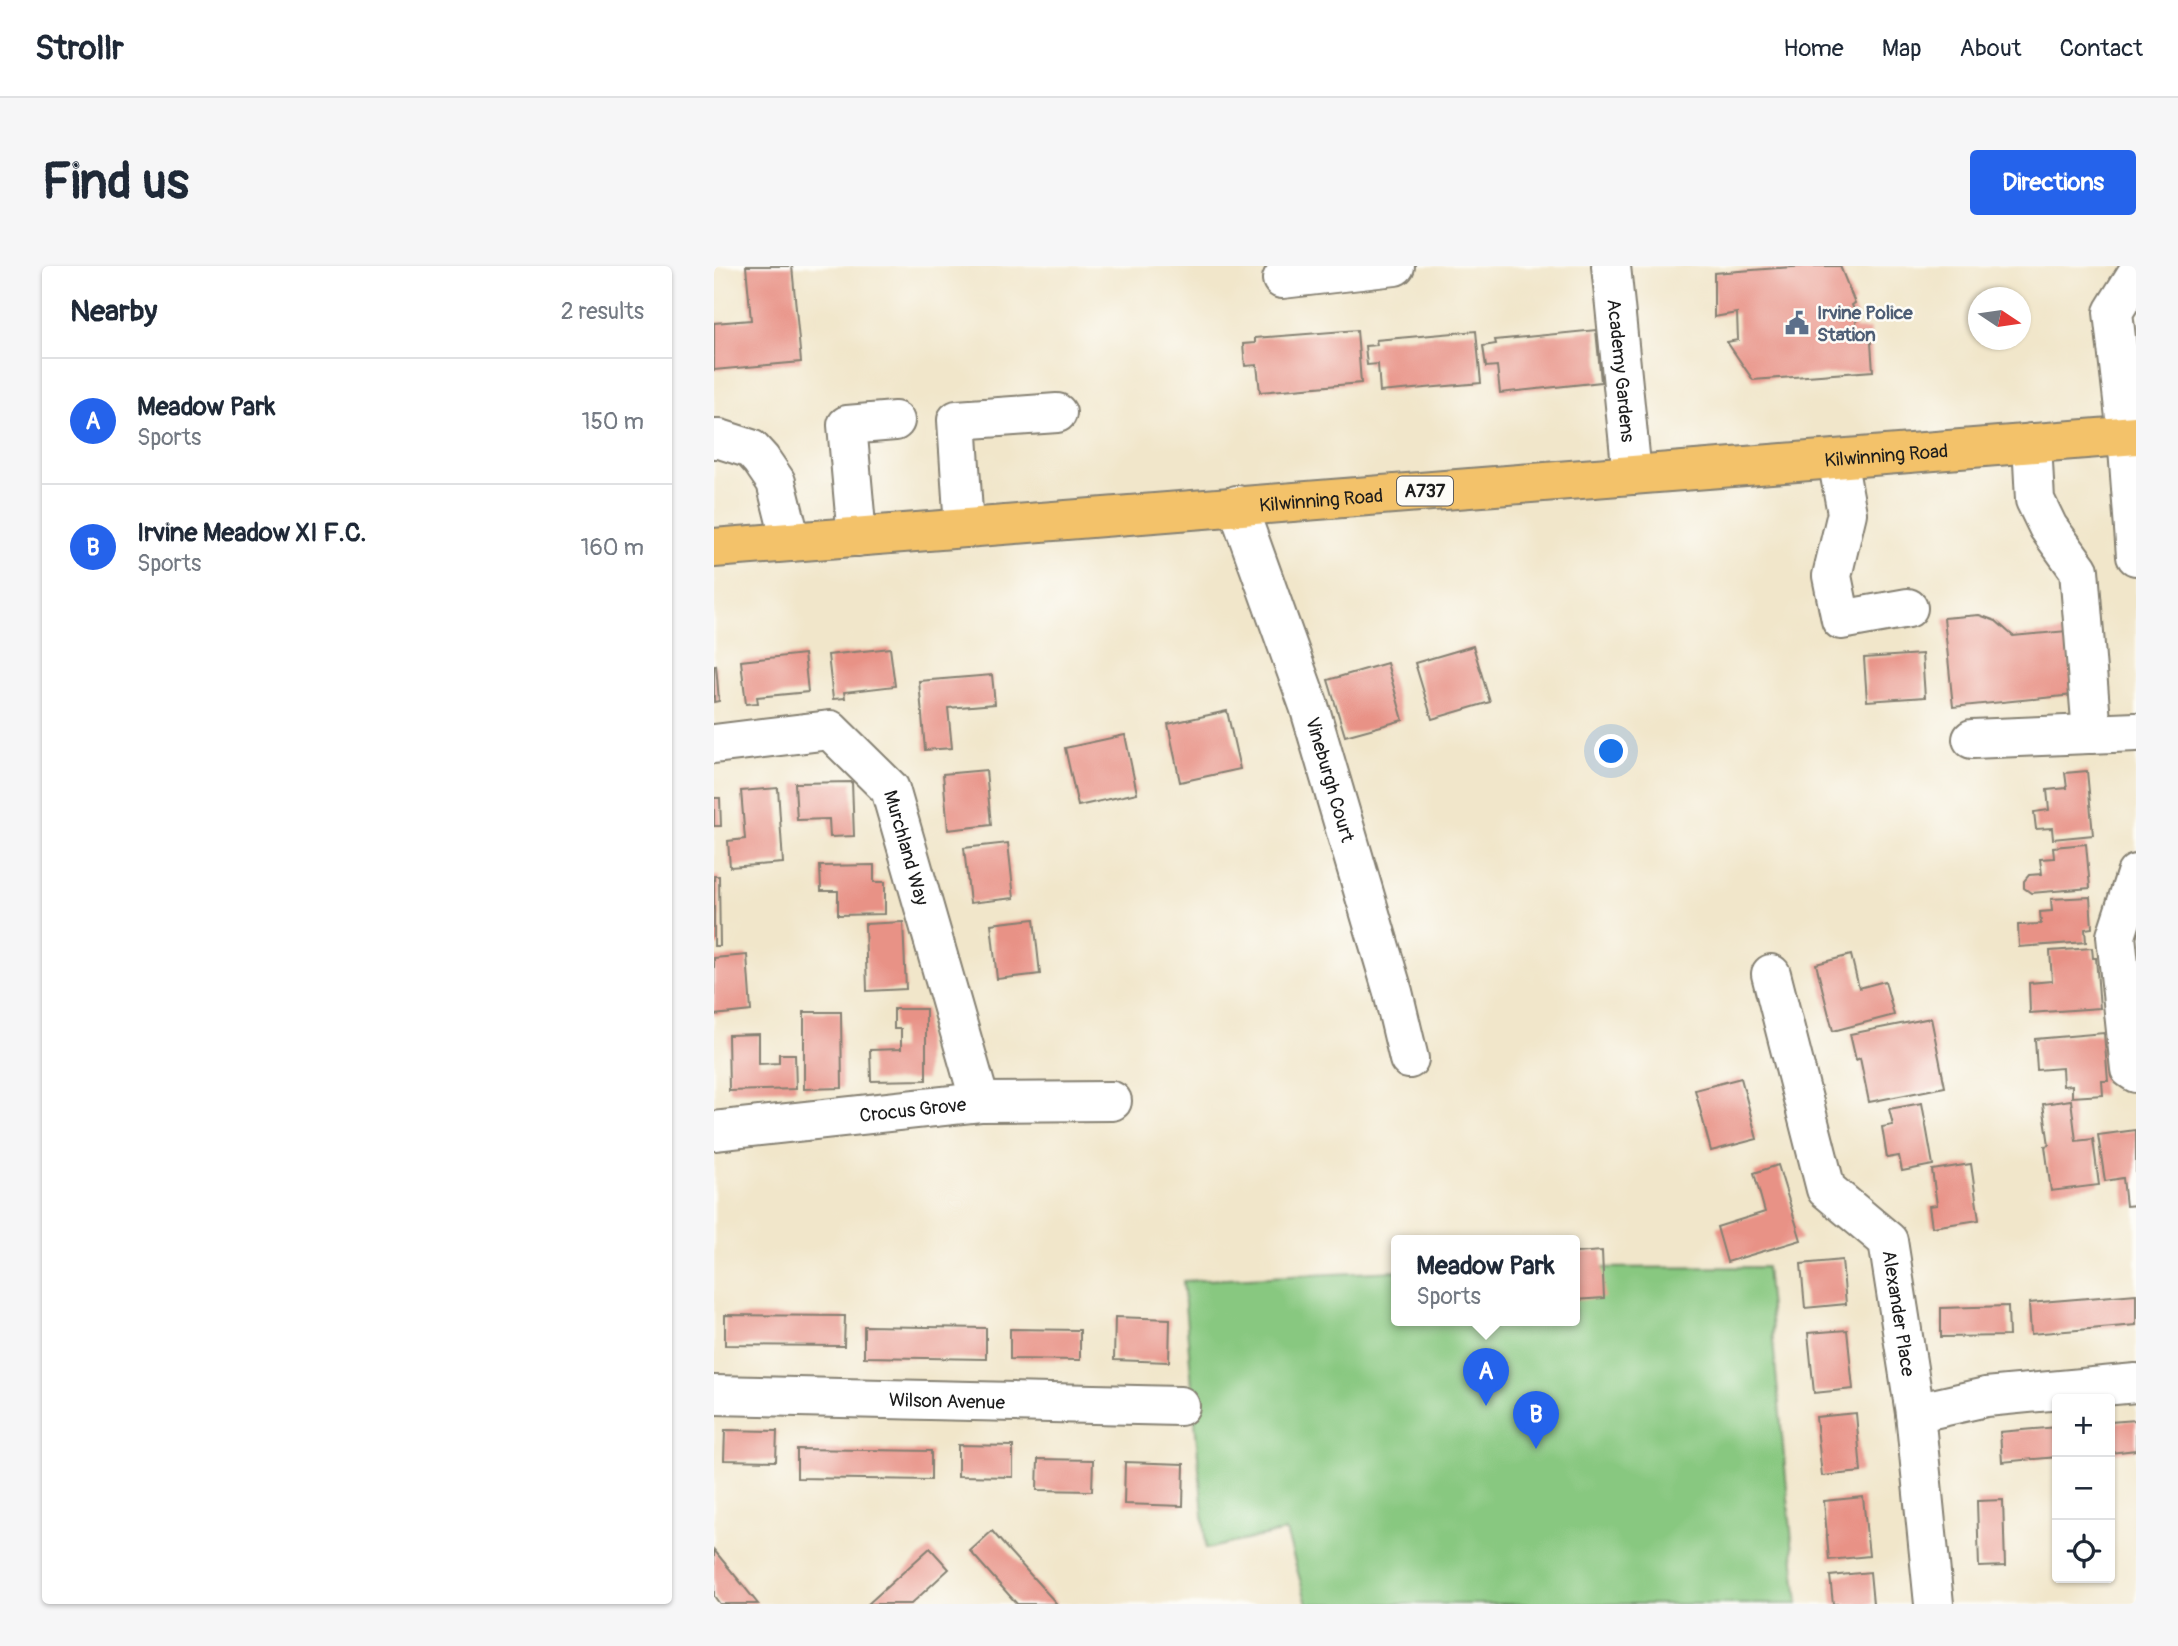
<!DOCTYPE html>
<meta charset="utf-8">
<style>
body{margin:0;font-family:Pangolin,sans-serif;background:#f6f6f7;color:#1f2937}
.controls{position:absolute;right:21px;bottom:21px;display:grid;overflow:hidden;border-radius:7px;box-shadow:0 2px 5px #0004}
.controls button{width:63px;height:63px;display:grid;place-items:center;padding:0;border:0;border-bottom:2px solid #e0e1e3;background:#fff;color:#1f2937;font:35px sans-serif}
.compass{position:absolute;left:1254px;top:21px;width:63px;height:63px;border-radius:50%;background:#fff;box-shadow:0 2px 5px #0004;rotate:103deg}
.you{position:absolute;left:898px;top:486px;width:24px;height:24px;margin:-18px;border:5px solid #fff;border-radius:50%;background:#1a73e8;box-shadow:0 0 0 10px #1a73e833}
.badge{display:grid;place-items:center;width:46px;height:46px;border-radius:50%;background:#2563eb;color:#fff;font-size:23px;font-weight:700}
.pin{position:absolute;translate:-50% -58px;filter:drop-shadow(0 2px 4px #0008)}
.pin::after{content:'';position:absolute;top:37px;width:24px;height:21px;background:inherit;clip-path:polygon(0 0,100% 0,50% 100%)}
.popup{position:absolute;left:677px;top:969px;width:189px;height:91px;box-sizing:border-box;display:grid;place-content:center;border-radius:7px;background:#fff;filter:drop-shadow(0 2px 5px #0005);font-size:23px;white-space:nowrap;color:#747a83}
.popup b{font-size:26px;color:#1f2937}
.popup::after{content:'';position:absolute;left:50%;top:100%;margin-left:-14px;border:14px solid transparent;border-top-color:#fff}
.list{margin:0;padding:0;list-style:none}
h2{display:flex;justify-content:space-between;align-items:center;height:91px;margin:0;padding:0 28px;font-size:30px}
h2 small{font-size:23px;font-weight:400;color:#747a83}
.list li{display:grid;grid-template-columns:46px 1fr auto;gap:21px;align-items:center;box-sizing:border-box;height:126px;padding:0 28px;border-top:2px solid #e0e1e3}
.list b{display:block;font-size:26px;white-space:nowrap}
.list p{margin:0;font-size:23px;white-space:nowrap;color:#747a83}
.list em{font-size:23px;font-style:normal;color:#747a83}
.icon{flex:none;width:38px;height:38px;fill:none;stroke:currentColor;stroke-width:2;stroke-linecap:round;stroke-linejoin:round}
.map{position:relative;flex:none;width:1422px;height:1338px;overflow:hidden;border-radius:7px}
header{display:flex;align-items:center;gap:42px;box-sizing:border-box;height:98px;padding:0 35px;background:#fff;border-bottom:2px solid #e0e1e3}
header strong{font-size:33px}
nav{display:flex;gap:38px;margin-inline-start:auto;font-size:24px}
.intro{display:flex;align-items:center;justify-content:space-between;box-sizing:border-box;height:168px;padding:0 42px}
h1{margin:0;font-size:49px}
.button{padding:18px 32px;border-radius:7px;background:#2563eb;color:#fff;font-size:24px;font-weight:700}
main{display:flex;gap:42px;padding:0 42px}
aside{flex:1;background:#fff;border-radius:7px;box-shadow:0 2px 5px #0004}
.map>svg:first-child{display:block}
</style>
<header>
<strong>Strollr</strong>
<nav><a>Home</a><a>Map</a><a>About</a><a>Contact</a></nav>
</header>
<div class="intro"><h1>Find us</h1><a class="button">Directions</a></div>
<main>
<aside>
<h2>Nearby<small>2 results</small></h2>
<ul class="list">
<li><span class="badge">A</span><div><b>Meadow Park</b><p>Sports</p></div><em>150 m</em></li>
<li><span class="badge">B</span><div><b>Irvine Meadow XI F.C.</b><p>Sports</p></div><em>160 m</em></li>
</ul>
</aside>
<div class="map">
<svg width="1422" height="1338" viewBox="0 0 1422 1338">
<rect width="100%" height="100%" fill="#fdfcf7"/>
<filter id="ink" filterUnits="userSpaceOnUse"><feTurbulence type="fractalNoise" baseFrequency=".0143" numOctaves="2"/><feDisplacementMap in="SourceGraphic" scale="14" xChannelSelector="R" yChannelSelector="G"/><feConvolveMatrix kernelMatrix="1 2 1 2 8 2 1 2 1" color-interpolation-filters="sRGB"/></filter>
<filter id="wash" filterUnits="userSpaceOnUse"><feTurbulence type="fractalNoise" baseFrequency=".00686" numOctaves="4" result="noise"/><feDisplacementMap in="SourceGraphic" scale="28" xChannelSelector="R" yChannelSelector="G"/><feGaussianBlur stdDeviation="1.57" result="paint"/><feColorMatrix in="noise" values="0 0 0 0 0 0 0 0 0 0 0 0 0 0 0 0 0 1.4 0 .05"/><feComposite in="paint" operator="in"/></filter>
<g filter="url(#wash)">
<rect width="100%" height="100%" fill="#f1e6ca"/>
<!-- green -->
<polygon fill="#88c880" stroke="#52724e" stroke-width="2" points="1052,1001 1084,1338 593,1338 572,1265 492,1283 469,1015 683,1005 683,1054 861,1054 861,1002"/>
<g id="blocks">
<!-- building -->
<g fill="#e89286">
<polygon points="32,0 78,0 87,96 0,104 0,57 37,54"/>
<polygon points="1091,0 1126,0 1141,37 1138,39 1143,50 1141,63 1156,63 1159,105 1039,114 1013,76 1024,74 1023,47 1000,51 1000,7"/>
<polygon points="643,64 647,117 546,126 543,99 531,100 529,78 541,77 541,72"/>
<polygon points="882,64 887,116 786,127 783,100 772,101 769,80 782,78 781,74"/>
<polygon points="762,65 767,117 666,126 664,98 653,99 651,80 663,79 662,74"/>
<polygon points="1265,349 1282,355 1299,370 1353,365 1359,429 1239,441 1230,352"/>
<polygon points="759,380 776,436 718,453 701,397"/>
<polygon points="176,382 181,420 130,426 131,432 119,433 114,389"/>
<polygon points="90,388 94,426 43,431 44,437 32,438 27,395"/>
<polygon points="1208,388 1211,431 1153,435 1150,392"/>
<polygon points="673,397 689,454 631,470 614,414"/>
<polygon points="2,399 5,435 0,436 0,400"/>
<polygon points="278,409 281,438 234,442 238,482 211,484 205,415"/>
<polygon points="513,445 526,503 466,516 454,458"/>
<polygon points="411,469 423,527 364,540 351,482"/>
<polygon points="272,504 277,559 234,564 229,508"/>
<polygon points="1373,505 1379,569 1339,573 1338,562 1322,563 1320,546 1335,544 1333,524 1353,522 1351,507"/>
<polygon points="138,516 140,570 116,571 115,553 83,554 81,517"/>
<polygon points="64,522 69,597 16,601 14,575 31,573 27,525"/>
<polygon points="0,532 6,532 7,560 0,560"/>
<polygon points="294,577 300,632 256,637 250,582"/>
<polygon points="1372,578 1376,622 1317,627 1310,622 1310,615 1315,609 1328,608 1326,593 1340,592 1339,581"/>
<polygon points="160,599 160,616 171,616 171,648 124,649 124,625 107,625 106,600"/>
<polygon points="0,610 5,610 6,680 0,680"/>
<polygon points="1376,631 1378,662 1371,663 1372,676 1305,681 1304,659 1327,658 1326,646 1338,645 1337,633"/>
<polygon points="320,653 326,708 283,713 277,658"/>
<polygon points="189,656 192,723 153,725 151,658"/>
<polygon points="1378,682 1379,692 1382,692 1386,742 1316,747 1315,717 1338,715 1336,685"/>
<polygon points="33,689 37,745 0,749 0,692"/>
<polygon points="1137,689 1145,722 1171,715 1180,749 1119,765 1102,698"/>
<polygon points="180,743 212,743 212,814 157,815 156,784 187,783 187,763 180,763"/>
<polygon points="90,746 127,746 128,822 90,823"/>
<polygon points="1217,752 1231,821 1155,836 1146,792 1142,794 1136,768"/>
<polygon points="1390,767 1394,815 1388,815 1389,829 1358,831 1358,819 1349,820 1348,802 1323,804 1321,773"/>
<polygon points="45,768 45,798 65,797 65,788 81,788 82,823 15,825 14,769"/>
<polygon points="1027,812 1043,873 997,885 981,824"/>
<polygon points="1357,834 1362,875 1379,873 1385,919 1337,925 1331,880 1335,879 1329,838"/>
<polygon points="1208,837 1219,899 1188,905 1185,890 1173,892 1168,861 1179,859 1175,843"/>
<polygon points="1422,864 1422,939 1412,940 1409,912 1391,915 1384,869"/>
<polygon points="1257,898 1265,954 1218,961 1215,940 1223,939 1218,904"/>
<polygon points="1064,899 1087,974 1013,996 1003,961 1051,946 1040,907"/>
<polygon points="888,985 890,1032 861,1034 861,987"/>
<polygon points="1128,994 1132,1038 1091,1042 1087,998"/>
<polygon points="1422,1028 1422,1059 1317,1068 1315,1037"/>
<polygon points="1294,1040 1295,1070 1227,1071 1227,1042"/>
<polygon points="11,1049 131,1050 130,1080 11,1079"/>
<polygon points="401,1051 456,1053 455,1096 400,1094"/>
<polygon points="150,1060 272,1062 272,1093 150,1091"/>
<polygon points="296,1063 366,1064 366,1094 296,1093"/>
<polygon points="1133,1064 1139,1123 1100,1127 1094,1067"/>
<polygon points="1142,1147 1147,1206 1108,1210 1102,1151"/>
<polygon points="1422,1154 1422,1184 1396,1187 1396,1156"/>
<polygon points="1343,1161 1343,1191 1288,1196 1286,1166"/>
<polygon points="11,1164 63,1165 62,1195 10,1194"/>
<polygon points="244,1179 299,1180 299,1211 244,1210"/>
<polygon points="83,1183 217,1185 217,1214 83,1212"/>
<polygon points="324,1193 379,1194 378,1225 323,1224"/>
<polygon points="411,1196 470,1198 469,1240 410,1238"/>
<polygon points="1149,1231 1155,1290 1115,1294 1110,1235"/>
<polygon points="1289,1234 1291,1300 1265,1301 1263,1235"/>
<polygon points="278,1265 296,1286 343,1338 303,1338 295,1329 256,1285"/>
<polygon points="216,1282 235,1303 197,1338 154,1338"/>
<polygon points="0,1284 28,1318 44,1338 6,1338 0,1330"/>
<polygon points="1156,1306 1159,1338 1119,1338 1116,1310"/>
</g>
</g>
</g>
<g filter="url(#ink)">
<use href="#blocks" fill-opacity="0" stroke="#868173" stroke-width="2"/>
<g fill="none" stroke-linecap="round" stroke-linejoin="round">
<!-- minor casing -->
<g stroke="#868173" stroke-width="42">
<g id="minor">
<path id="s1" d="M897 0 918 209"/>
<polyline points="1422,9 1399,46 1413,169 1422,290"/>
<polyline points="568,13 681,0"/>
<polyline points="0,173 6,173 37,183 47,194 62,216 77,276"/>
<polyline points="1318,177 1321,234 1334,261 1365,304 1378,468"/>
<polyline points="1123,193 1133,247 1118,310 1127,354 1194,342"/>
<path id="s2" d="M523 239 595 440 679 726 695 793"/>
<polyline points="250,262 243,154 343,147"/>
<polyline points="143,271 133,159 181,155"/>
<polyline points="1258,473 1422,466"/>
<path id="s3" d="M0 478 116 464 176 523 266 836"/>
<polyline points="1422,608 1402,670 1416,803 1422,807"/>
<path id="s4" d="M1057 708 1112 923 1174 975 1201 1147 1220 1338"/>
<path id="s5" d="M0 865 266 836 398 835"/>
<path id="s6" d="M0 1129 466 1140"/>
<polyline points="1201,1147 1272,1131 1422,1117"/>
</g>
</g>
<!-- major casing -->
<g stroke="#868173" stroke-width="42">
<g id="major">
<path id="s7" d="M0 282 1422 169"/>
</g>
</g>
<!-- minor -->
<use href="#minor" stroke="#fff" stroke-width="38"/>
<!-- major -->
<use href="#major" stroke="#f3c26a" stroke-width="38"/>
</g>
</g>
<!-- icons -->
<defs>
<g id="civic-bare" transform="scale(1.89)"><path d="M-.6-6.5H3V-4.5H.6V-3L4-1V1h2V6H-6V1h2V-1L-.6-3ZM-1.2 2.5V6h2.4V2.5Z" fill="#5c6f8a" stroke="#fdfcf7" stroke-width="2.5" paint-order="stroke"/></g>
</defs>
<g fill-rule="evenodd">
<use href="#civic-bare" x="1083" y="57"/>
</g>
<g text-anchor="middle" stroke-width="5" stroke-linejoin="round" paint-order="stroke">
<!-- shield labels -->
<rect fill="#fdfcf7" stroke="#605f5e" stroke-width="2" x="683" y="210.5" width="56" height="29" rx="5"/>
<g font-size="18" font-weight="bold" fill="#1c1c1c">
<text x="711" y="231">A737</text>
</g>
<!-- service labels -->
<g font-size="19" font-weight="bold" fill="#4e5e75" stroke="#fdfcf7" text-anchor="start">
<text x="1103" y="53">Irvine Police<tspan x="1103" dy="22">Station</tspan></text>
</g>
<!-- street labels -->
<g font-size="19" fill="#1c1c1c" stroke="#fdfcf7">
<text dy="7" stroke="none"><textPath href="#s1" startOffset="105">Academy Gardens</textPath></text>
<text dy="7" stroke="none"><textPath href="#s7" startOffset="1176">Kilwinning Road</textPath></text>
<text dy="7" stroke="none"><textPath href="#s7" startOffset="609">Kilwinning Road</textPath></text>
<text dy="7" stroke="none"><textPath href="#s2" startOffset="290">Vineburgh Court</textPath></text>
<text dy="7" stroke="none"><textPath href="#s3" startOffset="262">Murchland Way</textPath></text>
<text dy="7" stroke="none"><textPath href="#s5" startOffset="200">Crocus Grove</textPath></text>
<text dy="7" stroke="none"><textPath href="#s4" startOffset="376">Alexander Place</textPath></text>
<text dy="7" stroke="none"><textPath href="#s6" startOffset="233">Wilson Avenue</textPath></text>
</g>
</g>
</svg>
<div class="controls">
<button>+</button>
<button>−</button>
<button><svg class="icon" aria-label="locate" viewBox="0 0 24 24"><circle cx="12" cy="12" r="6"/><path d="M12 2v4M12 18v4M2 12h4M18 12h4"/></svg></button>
</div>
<svg class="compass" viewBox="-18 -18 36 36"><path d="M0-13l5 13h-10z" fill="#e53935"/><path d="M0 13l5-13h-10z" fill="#747a83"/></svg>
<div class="you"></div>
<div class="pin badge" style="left:772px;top:1140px">A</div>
<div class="popup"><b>Meadow Park</b>Sports</div>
<div class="pin badge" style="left:822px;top:1183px">B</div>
</div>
</main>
